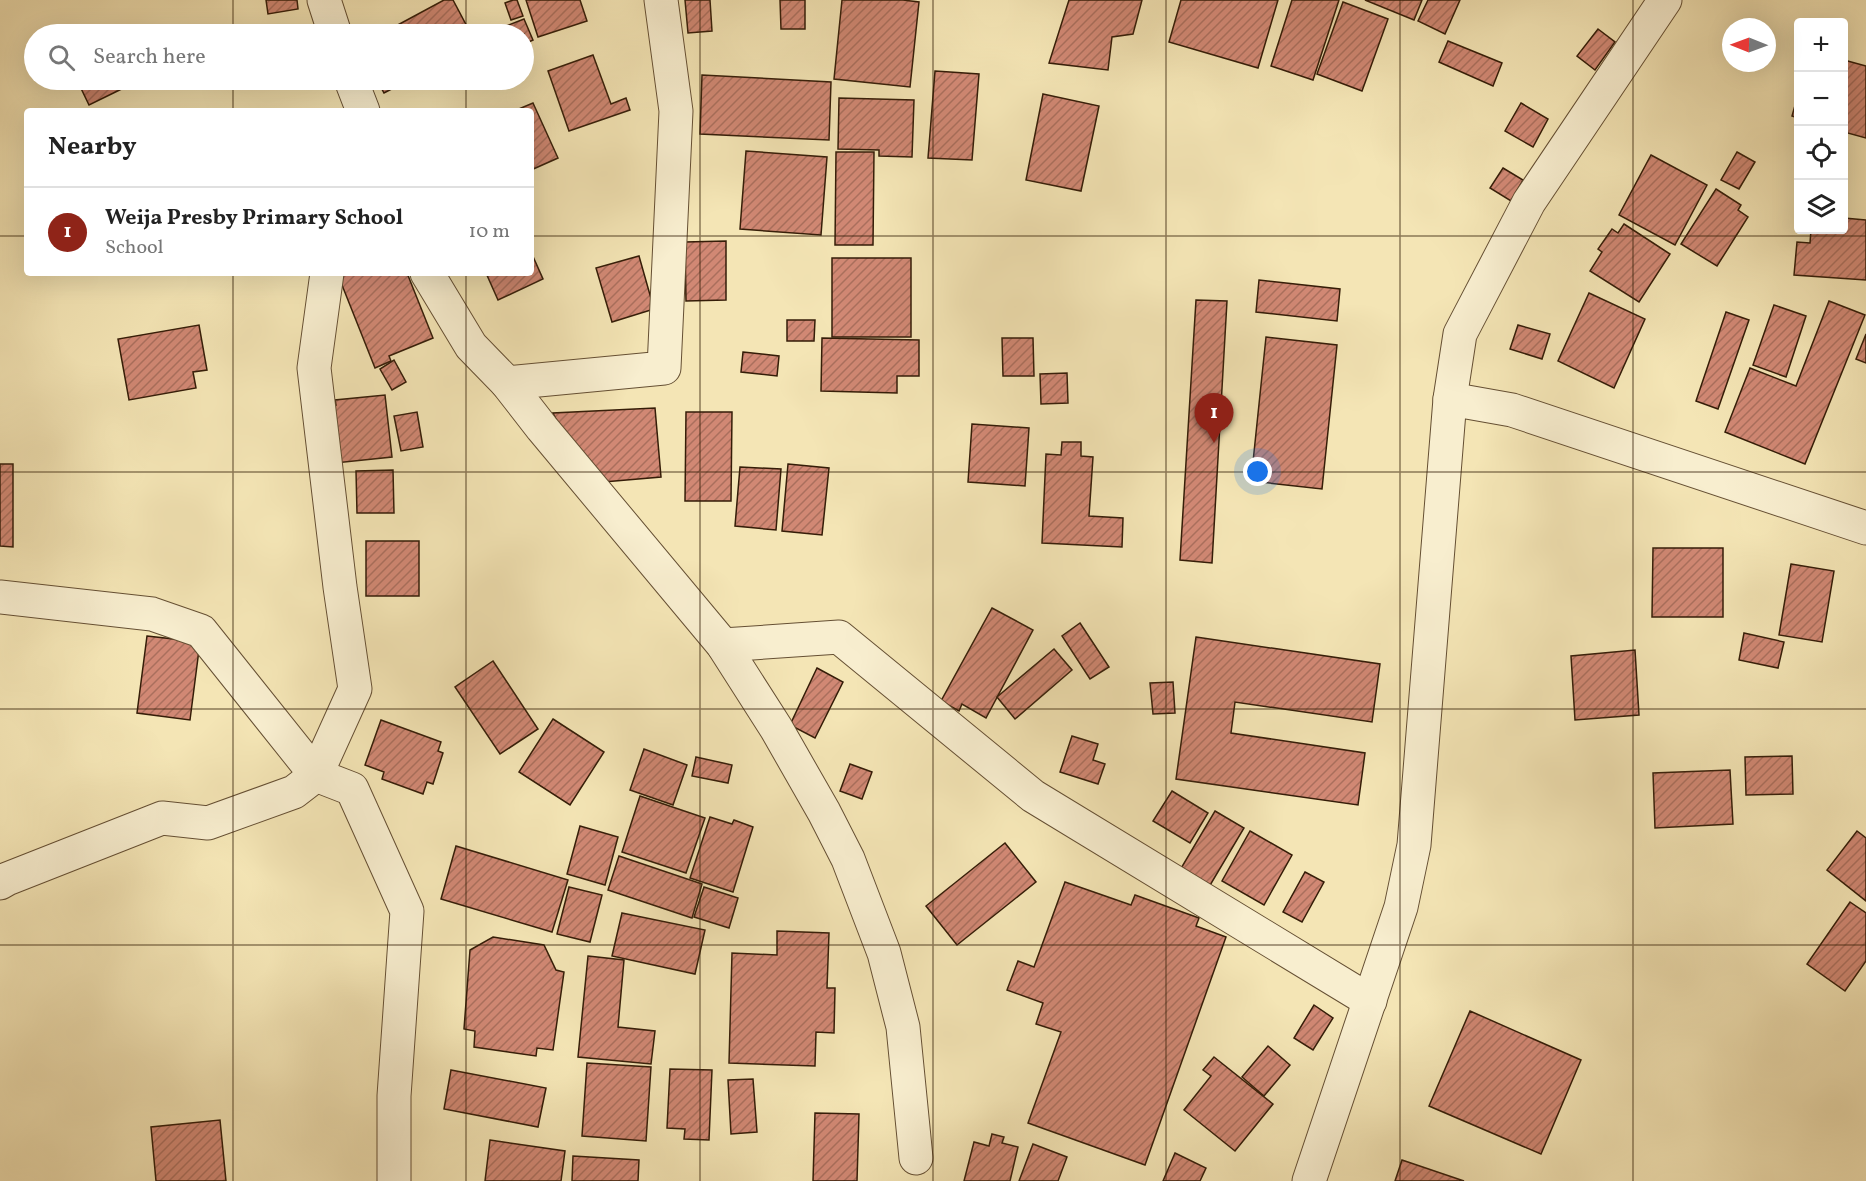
<!DOCTYPE html>
<meta charset="utf-8">
<style>
body{margin:0;font-family:Vollkorn,serif;background:#f6f6f6;color:#222}
.controls{position:absolute;right:18px;top:18px;display:grid;overflow:hidden;border-radius:6px;box-shadow:0 6px 24px #0002}
.controls button{width:54px;height:54px;display:grid;place-items:center;padding:0;border:0;border-bottom:2px solid #e0e0e0;background:#fff;color:#222;font:30px sans-serif}
.compass{position:absolute;left:1722px;top:18px;width:54px;height:54px;border-radius:50%;background:#fff;box-shadow:0 6px 24px #0002;rotate:271deg}
.you{position:absolute;left:1258px;top:472px;width:21px;height:21px;margin:-15px;border:4px solid #fff;border-radius:50%;background:#1a73e8;box-shadow:0 0 0 9px #1a73e833}
.badge{display:grid;place-items:center;width:39px;height:39px;border-radius:50%;background:#8f2418;color:#fff;font-size:20px;font-weight:700}
.pin{position:absolute;translate:-50% -50px;filter:drop-shadow(0 2px 3px #0008)}
.pin::after{content:'';position:absolute;top:32px;width:21px;height:18px;background:inherit;clip-path:polygon(0 0,100% 0,50% 100%)}
.list{margin:0;padding:0;list-style:none}
h2{display:flex;justify-content:space-between;align-items:center;height:78px;margin:0;padding:0 24px;font-size:26px}
h2 small{font-size:20px;font-weight:400;color:#767676}
.list li{display:grid;grid-template-columns:39px 1fr auto;gap:18px;align-items:center;box-sizing:border-box;height:90px;padding:0 24px;border-top:2px solid #e0e0e0}
.list b{display:block;font-size:22px;white-space:nowrap}
.list p{margin:0;font-size:20px;white-space:nowrap;color:#767676}
.list em{font-size:20px;font-style:normal;color:#767676}
.icon{flex:none;width:33px;height:33px;fill:none;stroke:currentColor;stroke-width:2;stroke-linecap:round;stroke-linejoin:round}
.map{position:relative;flex:none;width:1866px;height:1181px;overflow:hidden}
.search{position:absolute;background:#fff;box-shadow:0 6px 24px #0002;left:24px;top:24px;width:510px;height:66px;display:flex;align-items:center;gap:15px;box-sizing:border-box;padding:0 21px;border-radius:33px;color:#767676;font-size:22px}
.panel{position:absolute;background:#fff;box-shadow:0 6px 24px #0002;left:24px;top:108px;width:510px;height:168px;border-radius:6px}
.map>svg:first-child{display:block}
</style>
<div class="map">
<svg width="1866" height="1181" viewBox="0 0 1866 1181">
<defs>
<pattern id="building-hatch" width="6" height="6" patternUnits="userSpaceOnUse" patternTransform="scale(1.5)"><rect width="6" height="6" fill="#d18874"/><path d="M-1 1l2-2M0 6l6-6M5 7l2-2" fill="none" stroke="#aa6f5d"/></pattern>
</defs>
<rect width="100%" height="100%" fill="#f4e5b5"/>
<filter id="stains"><feTurbulence type="fractalNoise" baseFrequency=".00333" numOctaves="4"/><feColorMatrix values="0 0 0 0 .2 0 0 0 0 .09 0 0 0 0 .02 0 0 0 .5 -.17"/></filter>
<radialGradient id="worn" r=".72"><stop offset=".6" stop-color="#630" stop-opacity="0"/><stop offset="1" stop-color="#630" stop-opacity=".3"/></radialGradient>
<!-- building -->
<g fill="url(#building-hatch)" stroke="#351d08" stroke-width="1.5">
<polygon points="266,0 297,0 298,9 268,14"/>
<polygon points="444,0 453,0 471,34 381,34"/>
<polygon points="513,0 517,0 523,16 511,20 505,3"/>
<polygon points="526,0 580,0 587,21 538,37"/>
<polygon points="685,0 710,0 712,31 688,33"/>
<polygon points="780,0 805,0 805,29 781,29"/>
<polygon points="842,0 903,0 919,2 910,87 834,79"/>
<polygon points="1069,0 1142,0 1133,34 1112,37 1108,70 1049,63"/>
<polygon points="1181,0 1278,0 1258,68 1169,42"/>
<polygon points="1292,0 1339,0 1313,80 1271,66"/>
<polygon points="1365,0 1422,0 1414,20"/>
<polygon points="1428,0 1460,0 1445,34 1418,21"/>
<polygon points="1343,2 1388,19 1362,91 1317,74"/>
<polygon points="524,19 533,40 524,44 524,34 492,34 491,32"/>
<polygon points="1598,29 1615,42 1595,70 1577,56"/>
<polygon points="1448,41 1502,63 1493,86 1439,62"/>
<polygon points="593,55 611,104 626,98 630,110 569,131 548,71"/>
<polygon points="1844,60 1866,66 1866,138 1844,132"/>
<polygon points="935,71 979,74 972,160 928,158"/>
<polygon points="702,75 831,82 829,140 700,134"/>
<polygon points="77,80 140,80 89,105"/>
<polygon points="297,80 317,80 317,83 298,84"/>
<polygon points="377,80 409,80 384,93"/>
<polygon points="1043,94 1099,106 1081,191 1026,180"/>
<polygon points="1798,95 1798,118 1792,116"/>
<polygon points="839,98 914,100 912,157 879,156 879,150 838,149"/>
<polygon points="533,103 558,158 531,170 531,111 514,111"/>
<polygon points="1521,103 1548,119 1533,147 1505,131"/>
<polygon points="746,151 827,157 821,235 740,229"/>
<polygon points="836,152 874,152 873,245 835,245"/>
<polygon points="1737,152 1755,162 1739,189 1721,180"/>
<polygon points="1651,155 1707,185 1675,245 1619,215"/>
<polygon points="1503,168 1523,180 1511,201 1490,188"/>
<polygon points="1716,189 1741,205 1738,210 1748,217 1717,266 1681,244"/>
<polygon points="1844,218 1866,220 1866,280 1794,275 1797,242 1810,243 1811,230 1844,230"/>
<polygon points="1624,224 1670,254 1639,302 1590,271 1602,252 1598,249 1612,229 1618,233"/>
<polygon points="726,241 726,300 686,301 685,242"/>
<polygon points="531,252 543,279 498,300 486,273 531,273"/>
<polygon points="639,256 654,309 612,322 596,268"/>
<rect x="832" y="258" width="79" height="79"/>
<polygon points="344,273 407,273 433,338 389,356 391,361 375,368 338,275"/>
<polygon points="1259,280 1340,289 1337,321 1256,312"/>
<polygon points="1589,293 1645,319 1614,388 1558,361"/>
<polygon points="1196,300 1227,301 1212,563 1180,560"/>
<polygon points="1829,301 1865,315 1805,464 1725,432 1750,368 1796,386"/>
<polygon points="1774,305 1806,316 1786,377 1753,365"/>
<polygon points="1726,312 1749,320 1718,409 1696,401"/>
<polygon points="787,320 815,320 814,341 787,341"/>
<polygon points="199,325 207,370 193,372 196,388 129,400 118,339"/>
<polygon points="1518,325 1550,334 1542,359 1510,349"/>
<polygon points="1866,334 1866,363 1856,359"/>
<polygon points="1266,337 1337,345 1322,489 1251,481"/>
<polygon points="822,338 919,340 919,376 897,376 897,393 821,391"/>
<polygon points="1002,338 1033,338 1034,376 1003,376"/>
<polygon points="743,352 779,356 777,376 741,372"/>
<polygon points="394,360 406,382 392,390 380,369"/>
<polygon points="1067,373 1068,403 1041,404 1040,374"/>
<polygon points="385,395 392,457 335,463 322,407 336,405 335,400"/>
<polygon points="655,408 661,477 592,483 565,438 553,413"/>
<polygon points="417,412 423,447 401,451 394,416"/>
<polygon points="686,412 732,412 731,501 685,501"/>
<polygon points="972,424 1029,428 1025,486 968,482"/>
<polygon points="1062,442 1081,442 1081,456 1093,457 1089,516 1123,518 1122,547 1042,543 1046,454 1061,455"/>
<polygon points="0,464 13,464 13,547 0,546"/>
<polygon points="788,464 829,468 822,535 782,531"/>
<polygon points="740,467 781,469 776,530 735,526"/>
<polygon points="393,470 394,513 357,513 356,471"/>
<rect x="366" y="541" width="53" height="55"/>
<polygon points="1653,548 1723,548 1723,617 1652,617"/>
<polygon points="1791,564 1834,571 1822,642 1779,635"/>
<polygon points="992,608 1033,630 986,718 962,704 959,711 941,701"/>
<polygon points="1080,623 1109,667 1090,679 1062,636"/>
<polygon points="1744,633 1784,642 1778,668 1739,660"/>
<polygon points="147,636 200,642 190,720 137,713"/>
<polygon points="1196,637 1380,664 1372,722 1235,702 1231,733 1365,753 1358,805 1176,779"/>
<polygon points="1054,649 1072,670 1015,719 997,697"/>
<polygon points="1635,650 1639,715 1575,720 1571,656"/>
<polygon points="493,661 538,729 500,754 455,687"/>
<polygon points="817,668 843,682 815,738 790,725"/>
<polygon points="1173,682 1175,713 1153,714 1150,683"/>
<polygon points="553,719 604,752 570,805 519,772"/>
<polygon points="381,720 441,742 438,751 443,753 433,784 427,782 423,794 382,779 384,772 365,765"/>
<polygon points="1072,736 1098,744 1093,760 1105,764 1098,784 1060,772"/>
<polygon points="644,749 687,765 673,805 630,790"/>
<polygon points="1792,756 1793,794 1746,795 1745,757"/>
<polygon points="696,757 732,765 728,783 692,776"/>
<polygon points="850,764 872,772 862,799 840,791"/>
<polygon points="1730,770 1733,824 1655,828 1653,773"/>
<polygon points="1172,791 1208,813 1190,843 1153,821"/>
<polygon points="640,796 705,818 686,873 622,852"/>
<polygon points="1215,811 1244,828 1209,887 1180,870"/>
<polygon points="710,817 732,824 734,820 753,827 733,892 690,878"/>
<polygon points="580,826 618,837 605,885 567,874"/>
<polygon points="1250,831 1292,855 1264,905 1222,881"/>
<polygon points="1857,831 1866,838 1866,901 1827,870"/>
<polygon points="1005,843 1036,882 957,945 926,906"/>
<polygon points="456,846 568,880 552,932 441,899"/>
<polygon points="619,856 702,884 692,918 608,890"/>
<polygon points="1305,872 1324,882 1302,922 1283,912"/>
<polygon points="1065,882 1131,905 1135,895 1199,918 1196,926 1226,937 1145,1165 1028,1123 1061,1032 1036,1024 1043,1003 1007,990 1018,961 1034,967"/>
<polygon points="569,887 602,895 590,942 557,934"/>
<polygon points="704,887 738,898 729,928 694,917"/>
<polygon points="1850,902 1866,913 1866,961 1845,991 1807,964"/>
<polygon points="622,913 705,930 695,974 612,956"/>
<polygon points="777,931 829,933 827,988 835,988 834,1033 816,1032 815,1066 729,1063 732,953 777,955"/>
<polygon points="493,937 544,945 556,970 564,972 553,1050 537,1048 536,1056 474,1047 475,1031 464,1029 470,950"/>
<polygon points="588,956 624,960 618,1027 655,1031 651,1064 578,1057"/>
<polygon points="1314,1005 1333,1018 1313,1050 1294,1038"/>
<polygon points="1470,1011 1581,1060 1541,1154 1429,1106"/>
<polygon points="1268,1046 1290,1065 1264,1096 1242,1077"/>
<polygon points="1214,1057 1273,1104 1235,1151 1184,1110 1211,1076 1203,1070"/>
<polygon points="587,1063 651,1067 646,1141 582,1136"/>
<polygon points="670,1069 712,1070 709,1140 684,1139 685,1129 667,1128"/>
<polygon points="451,1070 546,1088 538,1127 444,1109"/>
<polygon points="753,1079 757,1132 731,1134 728,1080"/>
<polygon points="815,1113 859,1114 857,1181 813,1181"/>
<polygon points="220,1120 226,1181 156,1181 151,1127"/>
<polygon points="992,1134 1004,1137 1002,1143 1018,1147 1010,1181 964,1181 974,1142 989,1146"/>
<polygon points="490,1140 565,1151 561,1181 485,1181"/>
<polygon points="1033,1144 1067,1157 1058,1181 1019,1181"/>
<polygon points="1175,1153 1206,1168 1200,1181 1163,1181"/>
<polygon points="573,1156 639,1160 638,1181 572,1181"/>
<polygon points="1402,1160 1464,1181 1395,1181"/>
</g>
<g fill="none" stroke-linecap="round" stroke-linejoin="round">
<!-- minor casing -->
<g stroke="#654f33" stroke-width="35">
<g id="minor">
<polyline points="324,0 335,34"/>
<polyline points="351,80 363,111"/>
<polyline points="427,273 471,346 507,383 542,428 723,645 776,728 824,812 848,859 884,953 903,1027 916,1158"/>
<polyline points="507,383 664,368 676,111 661,0"/>
<polyline points="1450,399 1512,410 1866,528"/>
<polyline points="0,597 152,614 201,631 316,775 352,789 407,911 394,1096 394,1181"/>
<polyline points="723,645 839,637 1033,796 1370,1001"/>
<polyline points="0,883 7,879 162,818 208,823 294,792 316,775 355,689 340,587 314,368 327,273"/>
<polyline points="1309,1181 1401,907 1414,845 1450,399 1460,334 1529,202 1665,0"/>
</g>
</g>
<!-- minor -->
<use href="#minor" stroke="#f8eecf" stroke-width="33"/>
</g>
<!-- grid -->
<path fill="none" stroke="#351d08" stroke-width="1.5" stroke-opacity="0.55" d="M233 0V34M466 0V34M700 0V1181M933 0V1181M1166 0V1181M1400 0V1181M1633 0V1181M233 80V111M466 80V111M0 236H27M531 236H1866M233 273V1181M466 273V1181M0 472H1866M0 709H1866M0 945H1866"/>
<rect width="100%" height="100%" filter="url(#stains)"/>
<rect width="100%" height="100%" fill="url(#worn)"/>
</svg>
<div class="controls">
<button>+</button>
<button>−</button>
<button><svg class="icon" aria-label="locate" viewBox="0 0 24 24"><circle cx="12" cy="12" r="6"/><path d="M12 2v4M12 18v4M2 12h4M18 12h4"/></svg></button>
<button><svg class="icon" aria-label="layers" viewBox="0 0 24 24"><path d="M12 4l9 5-9 5-9-5zM3 14l9 5 9-5"/></svg></button>
</div>
<svg class="compass" viewBox="-18 -18 36 36"><path d="M0-13l5 13h-10z" fill="#e53935"/><path d="M0 13l5-13h-10z" fill="#767676"/></svg>
<div class="you"></div>
<div class="pin badge" style="left:1214px;top:443px">1</div>
<div class="search"><svg class="icon" aria-label="search" viewBox="0 0 24 24"><circle cx="10" cy="10" r="6"/><path d="M15 15l6 6"/></svg>Search here</div>
<section class="panel">
<h2>Nearby<small></small></h2>
<ul class="list">
<li><span class="badge">1</span><div><b>Weija Presby Primary School</b><p>School</p></div><em>10 m</em></li>
</ul>
</section>
</div>
